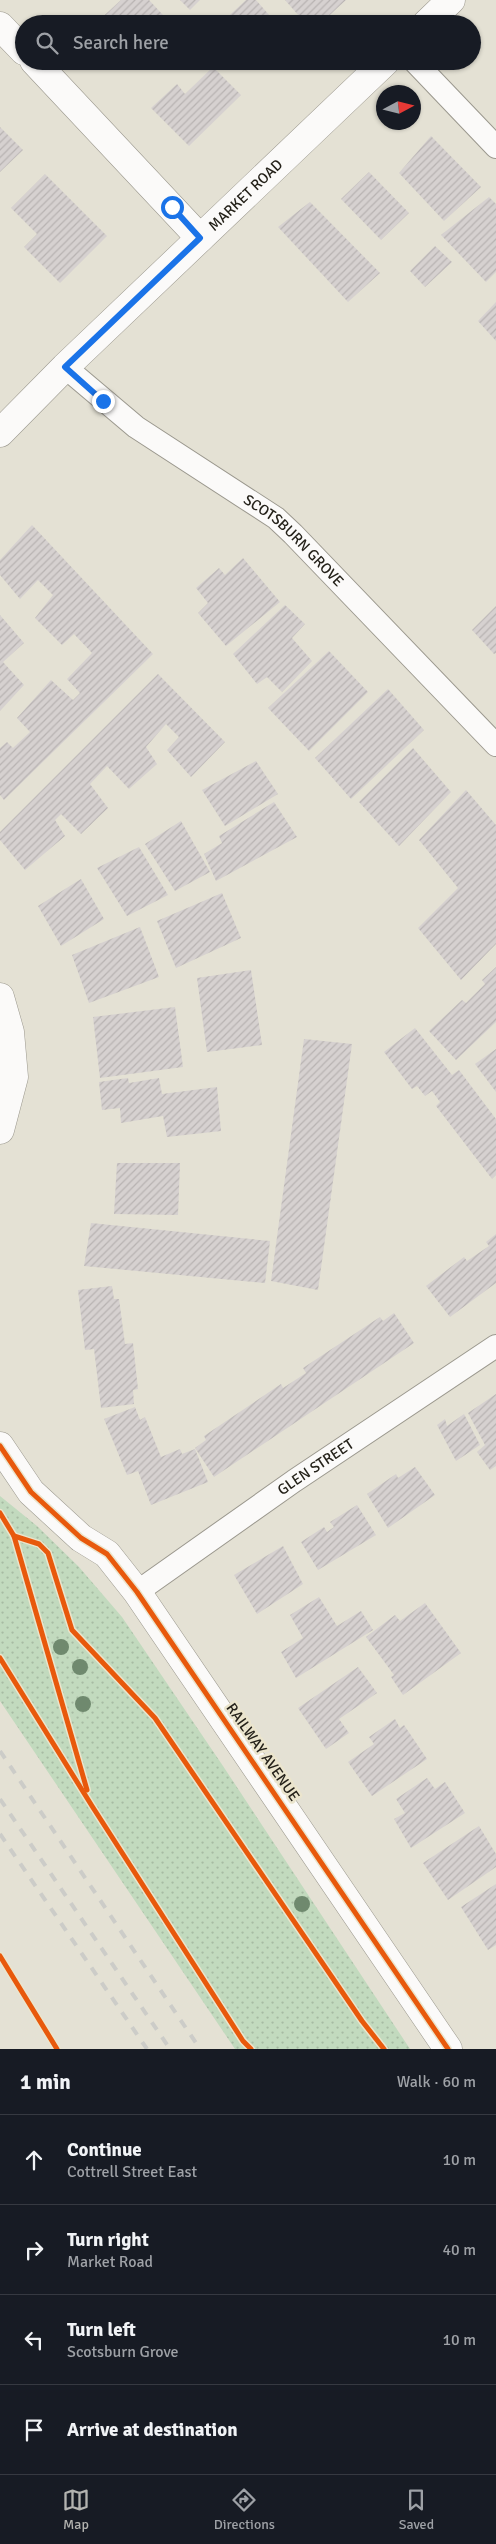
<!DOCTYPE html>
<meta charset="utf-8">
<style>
body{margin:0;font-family:Signika,sans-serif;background:#20242c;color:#f1f3f6}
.compass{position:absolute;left:376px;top:85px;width:45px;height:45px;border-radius:50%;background:#171b24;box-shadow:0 1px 4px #0004;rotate:83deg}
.stop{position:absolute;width:15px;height:15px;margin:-11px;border:4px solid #1a73e8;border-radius:50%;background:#fff}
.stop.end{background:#1a73e8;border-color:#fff;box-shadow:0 1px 5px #0008}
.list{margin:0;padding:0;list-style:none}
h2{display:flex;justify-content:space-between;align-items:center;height:65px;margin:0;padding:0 20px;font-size:21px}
h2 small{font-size:16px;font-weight:400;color:#9ea1a6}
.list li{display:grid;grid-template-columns:32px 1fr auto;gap:15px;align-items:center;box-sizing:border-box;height:90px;padding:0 20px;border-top:1px solid #363941}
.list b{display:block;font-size:19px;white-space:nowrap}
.list p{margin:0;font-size:16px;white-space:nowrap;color:#9ea1a6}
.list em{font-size:16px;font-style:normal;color:#9ea1a6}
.icon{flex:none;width:28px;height:28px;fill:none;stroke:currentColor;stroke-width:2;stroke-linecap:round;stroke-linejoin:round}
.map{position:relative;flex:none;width:496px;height:2049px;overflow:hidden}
.search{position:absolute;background:#171b24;box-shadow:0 1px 4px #0004;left:15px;right:15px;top:15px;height:55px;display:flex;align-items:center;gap:12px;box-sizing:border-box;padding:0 18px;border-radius:28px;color:#9ea1a6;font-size:19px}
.sheet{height:425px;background:#171b24}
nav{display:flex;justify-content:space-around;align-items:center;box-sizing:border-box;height:70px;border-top:1px solid #363941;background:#171b24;font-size:14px;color:#9ea1a6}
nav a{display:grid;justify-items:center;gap:2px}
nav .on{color:#b3b3b0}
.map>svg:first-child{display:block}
</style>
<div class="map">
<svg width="496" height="2049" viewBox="0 0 496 2049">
<defs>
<pattern id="park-dots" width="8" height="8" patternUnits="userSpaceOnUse" patternTransform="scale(1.25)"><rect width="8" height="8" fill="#c2dabe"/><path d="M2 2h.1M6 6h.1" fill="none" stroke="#a7bba3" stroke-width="1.8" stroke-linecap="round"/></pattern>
<pattern id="building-hatch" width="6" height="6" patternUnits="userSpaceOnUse" patternTransform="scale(1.25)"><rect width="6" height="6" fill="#d6d1d0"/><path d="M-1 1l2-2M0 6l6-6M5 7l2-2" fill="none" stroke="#b8b3b2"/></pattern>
</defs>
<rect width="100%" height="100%" fill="#e4e1d4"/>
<!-- park -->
<polygon fill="url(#park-dots)" points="0,1496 37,1526 79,1567 122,1617 223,1766 410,2049 235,2049 0,1701"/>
<!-- building -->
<g fill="url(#building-hatch)">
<polygon points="121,0 149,0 163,15 152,24 95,24"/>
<polygon points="180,0 200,0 190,10"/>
<polygon points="246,0 256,0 277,24 220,24"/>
<polygon points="285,0 346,0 320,24 306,24"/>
<polygon points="240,61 257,61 248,70"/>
<polygon points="213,67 241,95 189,146 151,108 177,84 185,94"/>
<polygon points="0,127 23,150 0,172"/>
<polygon points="431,136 481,187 444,221 399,173"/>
<polygon points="369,172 409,213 381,240 341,199"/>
<polygon points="45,174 107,236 60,283 24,247 37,234 11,208"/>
<polygon points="489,197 496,204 496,272 486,282 441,235"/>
<polygon points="310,202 380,273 348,302 278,227"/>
<polygon points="435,246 452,262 425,287 410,271"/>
<polygon points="496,302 496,341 478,321"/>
<polygon points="32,525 153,654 4,800 0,795 0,748 7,742 13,748 30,732 17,718 51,680 73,700 80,693 67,679 92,653 74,634 62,645 35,618 53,595 38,580 20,599 0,575 0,560"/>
<polygon points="243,558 280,602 226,646 198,613 208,603 196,588 219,568 225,575"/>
<polygon points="285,605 305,624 292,638 312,661 282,692 267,677 257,684 233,654"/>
<polygon points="496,606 496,653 494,654 472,630"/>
<polygon points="0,615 24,643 3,662 24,685 0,711"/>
<polygon points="329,651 368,692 309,751 268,708"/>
<polygon points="158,674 225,742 191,777 167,750 179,737 166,724 146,747 157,764 129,789 107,766 90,784 108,808 81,834 61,814 55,820 65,836 25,870 0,840 0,832"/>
<polygon points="388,689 424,730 351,799 315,758"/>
<polygon points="413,748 451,792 399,846 359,802"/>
<polygon points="256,761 278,794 225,826 202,790"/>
<polygon points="466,790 496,825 496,944 461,980 418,928 458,888 419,840"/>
<polygon points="274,802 297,837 216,881 204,854 222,843 219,836"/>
<polygon points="181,821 210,872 175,891 145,844"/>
<polygon points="139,847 168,895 127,916 97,868"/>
<polygon points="81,879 104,919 61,946 38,906"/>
<polygon points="222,893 241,938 176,968 157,921"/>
<polygon points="140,927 159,977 89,1003 72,955"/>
<polygon points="496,967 496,1022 456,1060 429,1031 462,1000 466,1003 485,984 482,980"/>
<polygon points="251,970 262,1045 207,1052 197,978"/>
<polygon points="175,1007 183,1067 100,1078 93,1017"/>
<polygon points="415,1028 452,1075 459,1070 496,1119 496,1175 492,1179 436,1106 440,1102 432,1091 425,1096 417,1086 412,1089 384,1052"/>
<polygon points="304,1039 352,1044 318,1290 271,1281"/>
<polygon points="496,1049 496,1092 475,1064"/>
<polygon points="128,1078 129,1083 159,1078 162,1094 217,1087 221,1131 167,1137 163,1116 121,1123 120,1108 102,1110 99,1082"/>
<polygon points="117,1163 180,1163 178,1215 114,1214"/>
<polygon points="91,1223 270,1241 265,1283 84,1266"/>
<polygon points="496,1234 496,1283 450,1317 426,1286 464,1257 467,1261 489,1246 486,1242"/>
<polygon points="112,1286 114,1299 119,1299 125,1344 133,1343 138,1389 133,1390 134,1404 101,1408 94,1349 85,1350 78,1290"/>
<polygon points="394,1313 414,1343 214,1477 195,1448 206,1440 204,1436 281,1384 283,1388 306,1373 303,1368 380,1317 383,1321"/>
<polygon points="496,1394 496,1466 490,1470 477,1452 485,1445 468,1413"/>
<polygon points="135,1407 140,1420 145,1417 161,1457 180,1449 182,1454 195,1449 208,1482 151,1505 138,1471 127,1475 104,1419"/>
<polygon points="464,1414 480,1445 456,1461 437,1425 445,1419 447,1426"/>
<polygon points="415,1467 435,1495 388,1528 367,1494 396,1474 398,1478"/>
<polygon points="357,1505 376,1535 318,1570 301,1542 324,1527 327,1532 334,1527 330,1522"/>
<polygon points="283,1546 303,1584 257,1614 234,1575"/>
<polygon points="319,1597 337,1626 361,1611 373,1630 296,1678 281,1652 303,1638 290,1615"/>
<polygon points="425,1603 461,1653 403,1695 391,1677 394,1675 366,1637 395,1615 400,1621"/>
<polygon points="358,1667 377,1693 339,1719 349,1733 326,1749 298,1708"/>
<polygon points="395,1719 400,1728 404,1725 427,1759 372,1796 348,1762 374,1744 369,1737"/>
<polygon points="427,1778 435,1789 445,1782 465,1813 411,1848 394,1819 405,1813 396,1799"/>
<polygon points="479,1826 496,1854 496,1867 448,1900 423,1863"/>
<polygon points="496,1884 496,1945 488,1950 461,1907"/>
</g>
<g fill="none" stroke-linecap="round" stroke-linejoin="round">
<!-- minor casing -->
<g stroke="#9b988e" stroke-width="24">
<g id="minor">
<polyline points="414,61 496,147"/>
<path id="s1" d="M65 367 136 427 276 518 293 534 496 745"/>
<path id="s2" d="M137 1592 294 1481 496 1346"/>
</g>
</g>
<!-- tertiary casing -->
<g stroke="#9b988e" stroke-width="29">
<g id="tertiary">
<polyline points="426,24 451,0"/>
<polyline points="0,26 24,51"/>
<polyline points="34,61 200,238"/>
<path id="s3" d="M0 433 65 367 386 61"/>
<polyline points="0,997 10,1032 14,1077 0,1130"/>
<polyline points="0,1446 31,1492 81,1538 107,1554 137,1592 448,2049"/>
</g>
</g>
<!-- path -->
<polyline stroke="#d2d1cd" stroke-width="3" stroke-dasharray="4 4" stroke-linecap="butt" points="0,1518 3,1518"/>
<!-- minor -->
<use href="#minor" stroke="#fbfaf9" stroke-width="22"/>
<!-- tertiary -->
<use href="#tertiary" stroke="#fbfaf9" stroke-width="28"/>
<!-- rail -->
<g stroke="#ccccc8" stroke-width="4" stroke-dasharray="9 9" stroke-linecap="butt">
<polyline points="0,1751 200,2049"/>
<polyline points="0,1799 170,2049"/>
<polyline points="0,1834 147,2049"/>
</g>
<!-- cycleway casing -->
<g stroke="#ebe5cd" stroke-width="8">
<g id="cycleway">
<polyline points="0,1446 31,1492 81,1538 107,1554 137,1592 448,2049"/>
<polyline points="0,1513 14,1536 87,1790"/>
<polyline points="14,1536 39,1544 48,1553 72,1630 155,1718 362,2021 384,2049"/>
<polyline points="0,1658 92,1806 243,2041 251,2049"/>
<polyline points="0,1956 57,2049"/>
</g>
</g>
<!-- cycleway -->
<use href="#cycleway" stroke="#e8590c" stroke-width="5"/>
</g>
<!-- trees -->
<g fill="#6f896e">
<circle cx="61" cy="1647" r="8"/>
<circle cx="80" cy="1667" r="8"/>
<circle cx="83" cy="1704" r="8"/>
<circle cx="302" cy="1904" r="8"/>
</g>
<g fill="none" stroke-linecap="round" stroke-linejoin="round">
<!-- route -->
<polyline stroke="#1a73e8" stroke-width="6" points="103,401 65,367 200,238 172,207"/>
</g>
<g text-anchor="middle" stroke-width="5" stroke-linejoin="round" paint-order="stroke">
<!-- street labels -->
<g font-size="15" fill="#25221a" stroke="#ebe5cd">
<text dy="5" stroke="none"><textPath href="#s3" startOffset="342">MARKET ROAD</textPath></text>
<text dy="5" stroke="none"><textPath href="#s1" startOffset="288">SCOTSBURN GROVE</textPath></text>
<text dy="5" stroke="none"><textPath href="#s2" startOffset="218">GLEN STREET</textPath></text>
<text transform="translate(263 1752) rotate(55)" y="5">RAILWAY AVENUE</text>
</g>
</g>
</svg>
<svg class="compass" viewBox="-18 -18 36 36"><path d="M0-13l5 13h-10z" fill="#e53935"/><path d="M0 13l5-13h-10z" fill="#9ea1a6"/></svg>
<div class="stop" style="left:172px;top:207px"></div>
<div class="stop end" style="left:103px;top:401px"></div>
<div class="search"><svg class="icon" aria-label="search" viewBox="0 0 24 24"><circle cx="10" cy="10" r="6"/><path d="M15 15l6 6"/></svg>Search here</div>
</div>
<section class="sheet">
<h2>1 min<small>Walk · 60 m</small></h2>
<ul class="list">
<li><svg class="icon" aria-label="ahead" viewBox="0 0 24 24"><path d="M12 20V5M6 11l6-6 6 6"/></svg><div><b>Continue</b><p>Cottrell Street East</p></div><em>10 m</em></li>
<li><svg class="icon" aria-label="right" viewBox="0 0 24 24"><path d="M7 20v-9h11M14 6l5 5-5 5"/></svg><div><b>Turn right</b><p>Market Road</p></div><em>40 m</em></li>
<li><svg class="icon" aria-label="left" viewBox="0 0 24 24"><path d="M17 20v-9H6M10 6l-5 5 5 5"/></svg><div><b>Turn left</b><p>Scotsburn Grove</p></div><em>10 m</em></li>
<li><svg class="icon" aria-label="arrive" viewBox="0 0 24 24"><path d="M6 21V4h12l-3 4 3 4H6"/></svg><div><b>Arrive at destination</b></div></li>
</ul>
</section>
<nav>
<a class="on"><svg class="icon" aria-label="map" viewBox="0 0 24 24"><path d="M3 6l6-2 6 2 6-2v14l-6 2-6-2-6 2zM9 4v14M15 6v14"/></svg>Map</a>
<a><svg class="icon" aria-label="directions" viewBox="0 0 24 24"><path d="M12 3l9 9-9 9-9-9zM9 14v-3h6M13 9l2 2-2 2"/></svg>Directions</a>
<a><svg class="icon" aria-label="saved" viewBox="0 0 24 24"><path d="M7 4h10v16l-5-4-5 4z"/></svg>Saved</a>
</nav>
